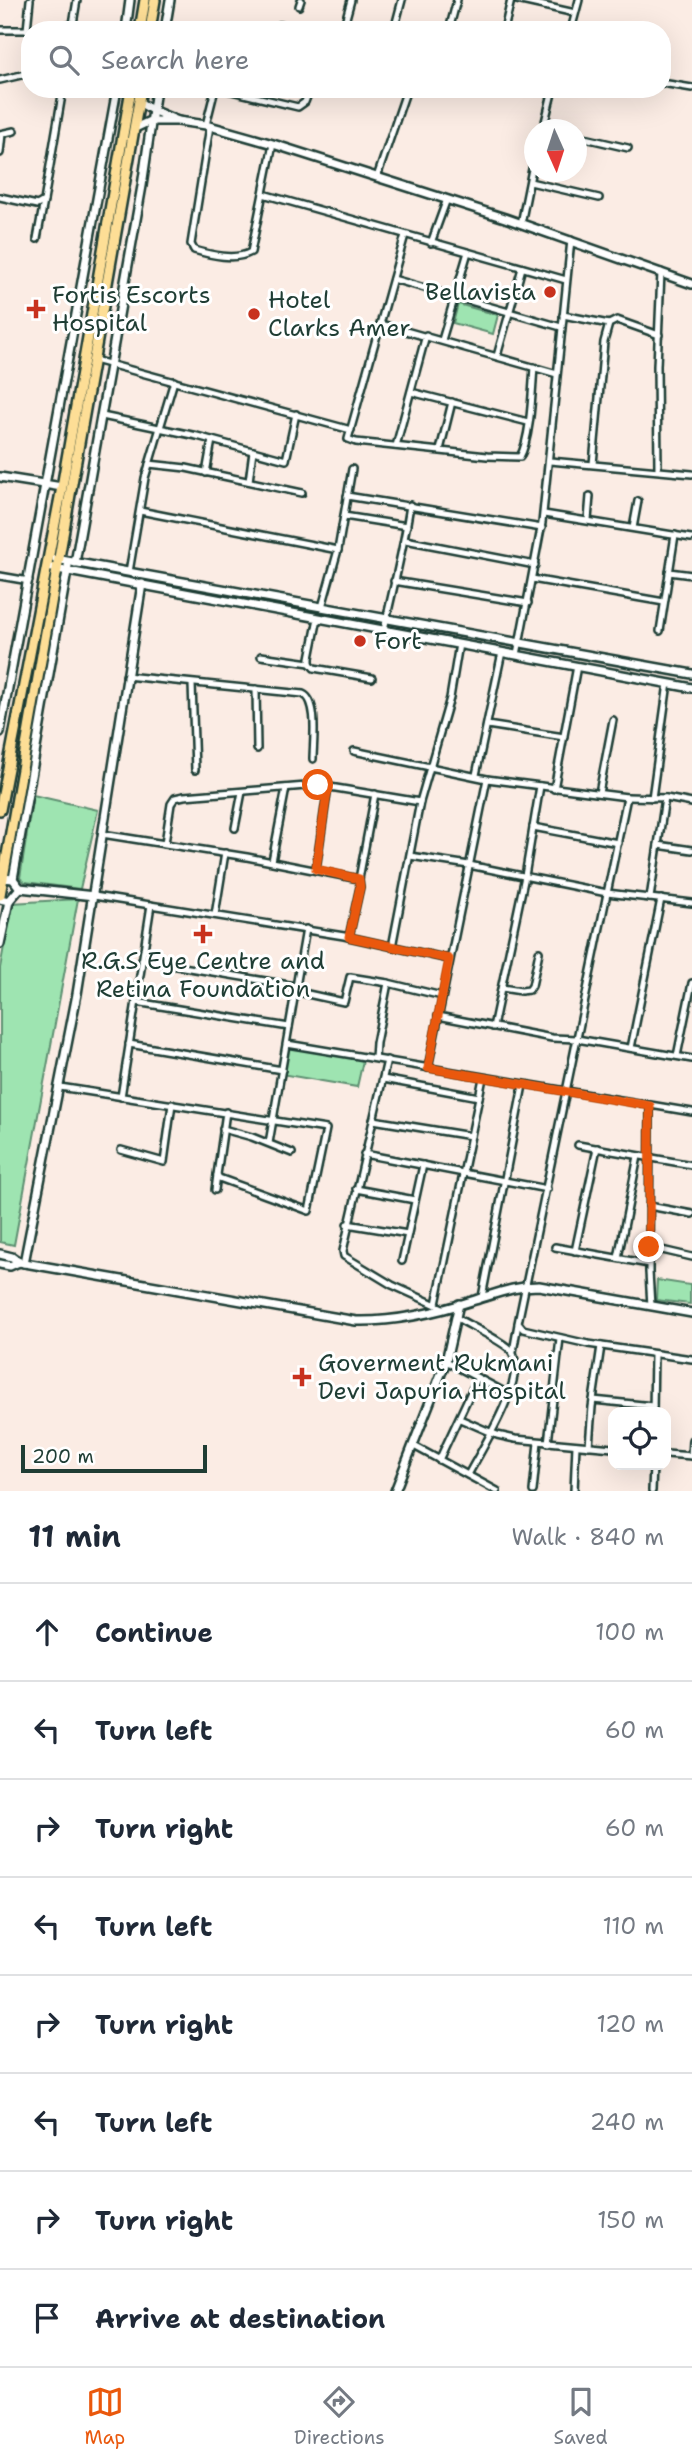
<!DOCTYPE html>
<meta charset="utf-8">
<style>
body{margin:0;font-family:"Shantell Sans",sans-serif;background:#f2f2f3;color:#1f2937}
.controls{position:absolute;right:21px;bottom:21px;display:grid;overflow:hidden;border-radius:14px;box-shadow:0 7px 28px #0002}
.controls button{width:63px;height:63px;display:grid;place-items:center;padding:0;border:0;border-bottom:2px solid #e0e1e3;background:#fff;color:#1f2937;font:35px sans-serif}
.compass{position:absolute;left:524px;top:119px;width:63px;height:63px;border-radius:50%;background:#fff;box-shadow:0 7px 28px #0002;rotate:177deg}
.scale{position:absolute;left:21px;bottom:18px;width:186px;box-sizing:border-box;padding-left:7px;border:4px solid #1f3d34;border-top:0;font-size:19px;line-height:24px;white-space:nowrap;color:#1f3d34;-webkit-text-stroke:5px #fff;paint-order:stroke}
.stop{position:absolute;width:21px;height:21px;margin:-16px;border:5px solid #ea580c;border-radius:50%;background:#fff}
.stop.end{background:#ea580c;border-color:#fff;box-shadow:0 2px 7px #0008}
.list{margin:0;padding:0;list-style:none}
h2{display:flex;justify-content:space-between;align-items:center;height:91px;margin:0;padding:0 28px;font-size:30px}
h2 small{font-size:23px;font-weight:400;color:#747a83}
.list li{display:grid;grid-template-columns:46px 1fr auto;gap:21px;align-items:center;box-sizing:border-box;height:98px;padding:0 28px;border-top:2px solid #e0e1e3}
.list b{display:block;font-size:26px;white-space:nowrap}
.list em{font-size:23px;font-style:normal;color:#747a83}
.icon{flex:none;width:38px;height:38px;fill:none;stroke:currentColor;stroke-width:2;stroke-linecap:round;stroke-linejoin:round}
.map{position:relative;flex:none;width:692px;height:1491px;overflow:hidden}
.search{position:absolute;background:#fff;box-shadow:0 7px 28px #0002;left:21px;right:21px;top:21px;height:77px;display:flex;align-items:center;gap:18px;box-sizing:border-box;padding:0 24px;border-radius:28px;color:#747a83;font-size:26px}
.sheet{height:875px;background:#fff}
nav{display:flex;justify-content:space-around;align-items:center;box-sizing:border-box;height:98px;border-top:2px solid #e0e1e3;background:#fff;font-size:19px;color:#747a83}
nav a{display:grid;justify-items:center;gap:4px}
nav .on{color:#ea580c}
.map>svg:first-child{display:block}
</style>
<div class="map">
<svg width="692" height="1491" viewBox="0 0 692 1491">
<rect width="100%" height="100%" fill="#fbece4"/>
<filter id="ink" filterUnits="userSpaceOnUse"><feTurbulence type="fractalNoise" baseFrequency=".0143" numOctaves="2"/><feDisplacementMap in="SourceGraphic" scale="14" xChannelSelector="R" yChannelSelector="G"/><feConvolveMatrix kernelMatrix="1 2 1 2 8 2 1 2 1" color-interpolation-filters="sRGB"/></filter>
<g filter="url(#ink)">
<!-- green -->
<g fill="#9ee4b1" stroke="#5e9072" stroke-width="2">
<polygon points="458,304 498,315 493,334 453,323"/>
<polygon points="33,795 98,810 80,889 25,882 20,878"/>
<polygon points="78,899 14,1245 0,1242 0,968 12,903"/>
<polygon points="287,1044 364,1056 357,1087 281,1074"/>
<polygon points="657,1280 690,1285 690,1304 656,1300"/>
</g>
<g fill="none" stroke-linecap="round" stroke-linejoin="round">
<!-- minor casing -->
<g stroke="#1f3d34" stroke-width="10">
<g id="minor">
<polyline points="517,0 575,13"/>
<polyline points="299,6 301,0"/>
<polyline points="345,22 351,0"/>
<polyline points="0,30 27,30 73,25"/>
<polyline points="27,30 30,0"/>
<polyline points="72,30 77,0"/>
<polyline points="275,30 280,25 301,30"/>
<polyline points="394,30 402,0"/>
<polyline points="449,30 457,0"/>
<polyline points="504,30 511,0"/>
<polyline points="571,30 579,0"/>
<polyline points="0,80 30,73"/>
<polyline points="662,83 692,88"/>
<polyline points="223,89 298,107 305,102 310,89"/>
<polyline points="206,125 215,89"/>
<path d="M210 126 191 244 194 250C211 255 235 261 251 252L273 144"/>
<polyline points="543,130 553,89"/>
<polyline points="0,134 14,131"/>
<polyline points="576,136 628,148"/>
<polyline points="0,153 2,134"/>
<polyline points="377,177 407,89"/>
<polyline points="530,182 599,198"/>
<polyline points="263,194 566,280"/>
<polyline points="0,197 37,205 44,201 63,89"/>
<polyline points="521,224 534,159"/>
<path d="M405 235 348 439 356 442 487 456 520 457C531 437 532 391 534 367"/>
<polyline points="37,239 44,201"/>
<polyline points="431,243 447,199"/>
<polyline points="393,279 561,327"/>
<polyline points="563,315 609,324"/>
<polyline points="381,324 557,374"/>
<polyline points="442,340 468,252"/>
<polyline points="497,356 522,268"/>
<polyline points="94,360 351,430"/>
<polyline points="411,392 528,422"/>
<polyline points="102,416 197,436 286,460 296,414"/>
<polyline points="396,446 426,335"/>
<polyline points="440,450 452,402"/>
<polyline points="550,461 692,474"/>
<polyline points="149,464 186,468 302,493"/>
<polyline points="593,464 604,342 609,324 617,320 659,335"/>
<polyline points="658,470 657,366 661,272"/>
<polyline points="206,473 212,440"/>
<polyline points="249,481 253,451"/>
<polyline points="347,496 542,528"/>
<polyline points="140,511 338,550"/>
<polyline points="544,514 691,538"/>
<polyline points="344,516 407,526"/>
<polyline points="588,520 590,496"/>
<polyline points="633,528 638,501"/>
<polyline points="405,540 535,565"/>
<polyline points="129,572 145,478 174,381"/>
<polyline points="669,572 692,575"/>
<polyline points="0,576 29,581"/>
<polyline points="532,579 664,602"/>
<polyline points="394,581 528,603"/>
<polyline points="322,607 338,550 352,469"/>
<polyline points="318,618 310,658 310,663 314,668 372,678"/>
<path d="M384 630C393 588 404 547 410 505"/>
<polyline points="660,631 675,535"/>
<polyline points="517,655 542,523 571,240"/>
<polyline points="261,656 310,663"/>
<path d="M126 676 303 694C319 701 313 743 313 759"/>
<polyline points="192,684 195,770"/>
<polyline points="256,689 257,749"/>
<polyline points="487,725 564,737"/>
<polyline points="354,751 487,779 627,797 518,1323 523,1329 588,1344 692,1359"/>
<polyline points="476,775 502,652"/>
<polyline points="554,789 577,666"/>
<polyline points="599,793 613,720"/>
<polyline points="627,797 666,798 692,803"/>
<polyline points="652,798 668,683"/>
<polyline points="533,827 618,843"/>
<polyline points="235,828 242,792"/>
<polyline points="102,834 247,857 359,879"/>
<polyline points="165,843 171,804 175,798 184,796 318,785 420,802"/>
<polyline points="658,845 692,850"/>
<polyline points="410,856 469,865 607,893 692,903"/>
<polyline points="272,861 286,788"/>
<polyline points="316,869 328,786"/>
<polyline points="94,896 344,936 449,959"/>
<polyline points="650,898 665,798"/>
<polyline points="215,915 225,853"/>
<polyline points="349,937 360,887 359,879 375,794"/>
<polyline points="392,947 420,802 450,698 459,644"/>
<polyline points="142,960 295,986"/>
<polyline points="502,988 521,991 529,990 532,986 539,952"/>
<polyline points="294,991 344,1002 350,977 388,983"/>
<polyline points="136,1002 289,1027"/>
<polyline points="438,1016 552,1038 577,1039 692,1059"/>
<polyline points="493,1027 525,876 540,786"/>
<polyline points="129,1044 282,1070"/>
<polyline points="287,1044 692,1112"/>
<polyline points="631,1048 661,899"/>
<polyline points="677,1056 692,983"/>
<polyline points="375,1058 376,1043 388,983 442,996"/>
<polyline points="387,1060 343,1251 344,1256 392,1285 445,1309"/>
<polyline points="428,1068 487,779"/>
<polyline points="383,1079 479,1097"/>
<polyline points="60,1087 326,1129 309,1211 219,1178 217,1175 226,1112"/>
<polyline points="121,1097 151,905"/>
<polyline points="650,1106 649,1272 651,1306"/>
<polyline points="373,1120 471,1136"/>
<polyline points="223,1129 252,1137 292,1153"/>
<polyline points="269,1143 306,929"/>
<polyline points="578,1145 692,1165"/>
<polyline points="121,1150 164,1162 172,1104"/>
<polyline points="364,1154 547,1189"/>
<polyline points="356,1189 415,1200"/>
<polyline points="215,1190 217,1175"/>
<polyline points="649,1206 692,1214"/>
<polyline points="347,1224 408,1234"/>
<polyline points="555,1247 649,1264"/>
<polyline points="649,1247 692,1257"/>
<polyline points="575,1251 597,1148"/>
<polyline points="618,1258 638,1156"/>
<polyline points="402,1261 423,1165"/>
<polyline points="482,1297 523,1085"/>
<polyline points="436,1304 483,1078"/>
<path d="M457 1318C468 1325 507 1343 512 1352 528 1377 481 1450 468 1475"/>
<polyline points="513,1352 518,1324"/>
<polyline points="446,1361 510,1395"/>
<polyline points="593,1400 653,1406"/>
<polyline points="653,1412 654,1354"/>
<polyline points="460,1419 497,1435 515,1439 613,1448"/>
<polyline points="548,1443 560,1338"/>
<polyline points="414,1446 497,1491"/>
<polyline points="589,1446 592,1407 601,1346"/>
<polyline points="666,1454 692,1456"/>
<polyline points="691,1456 692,1440"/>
<polyline points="439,1460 477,1379"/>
<polyline points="533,1491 538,1442"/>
<polyline points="574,1491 576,1445"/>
<polyline points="652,1491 653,1465"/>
</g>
</g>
<!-- tertiary casing -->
<g stroke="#1f3d34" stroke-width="12">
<g id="tertiary">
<polyline points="126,30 130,0"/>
<polyline points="165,30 170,0"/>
<polyline points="178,121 206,125 273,144 505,218 692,284"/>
<polyline points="135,128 150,121 178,121 152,110 139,102"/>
<polyline points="0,477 62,487"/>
<polyline points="56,559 692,674"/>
<polyline points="75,563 142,186 156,89"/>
<polyline points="47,567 692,688"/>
<polyline points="0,732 117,89"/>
<polyline points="3,878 13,879 20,888 94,896"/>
<polyline points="13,879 68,566"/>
<polyline points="0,899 9,901 20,888"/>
<polyline points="0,944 9,901"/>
<path d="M0 1254 12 1257 19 1262 356 1321C396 1322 438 1312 475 1300 498 1293 515 1286 539 1286L692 1313"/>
<polyline points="24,1263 77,994 142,584"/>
<polyline points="0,1264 10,1266 19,1262"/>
<polyline points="395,1491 446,1361 459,1304"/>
</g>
</g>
<!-- primary casing -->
<g stroke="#1f3d34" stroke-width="14">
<g id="primary">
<polyline points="140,30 145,0"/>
<polyline points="150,30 155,0"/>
<polyline points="0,810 62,487 131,89"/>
<polyline points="0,895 141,89"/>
</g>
</g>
<!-- minor -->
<use href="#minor" stroke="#fff" stroke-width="5"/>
<!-- tertiary -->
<use href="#tertiary" stroke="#fff" stroke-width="7"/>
<!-- primary -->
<use href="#primary" stroke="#fdde96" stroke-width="9"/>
</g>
</g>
<g fill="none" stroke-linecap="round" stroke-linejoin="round" filter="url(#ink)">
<!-- route -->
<polyline stroke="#ea580c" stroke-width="9" points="318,785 328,786 316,869 359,879 360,887 349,937 449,959 428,1068 650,1106 649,1247"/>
</g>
<!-- markers -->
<g fill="#c8321e" stroke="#fff" stroke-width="2.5">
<circle cx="550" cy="292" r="7"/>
<path d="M32.5 298.5h7v7h7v7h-7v7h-7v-7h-7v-7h7z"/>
<circle cx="254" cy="314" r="7"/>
<circle cx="360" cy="641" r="7"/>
<path d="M199.5 923.5h7v7h7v7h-7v7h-7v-7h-7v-7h7z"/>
<path d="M298.5 1366.5h7v7h7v7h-7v7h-7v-7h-7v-7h7z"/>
</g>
<g text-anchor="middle" stroke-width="6" stroke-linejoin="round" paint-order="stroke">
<!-- poi labels -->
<g font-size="24" fill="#1f3d34" stroke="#fff" text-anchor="start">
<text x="536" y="300" text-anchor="end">Bellavista</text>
<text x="52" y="303">Fortis Escorts<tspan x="52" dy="28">Hospital</tspan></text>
<text x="268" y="308">Hotel<tspan x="268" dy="28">Clarks Amer</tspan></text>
<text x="374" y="649">Fort</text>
<text x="203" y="969" text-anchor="middle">R.G.S Eye Centre and<tspan x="203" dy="28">Retina Foundation</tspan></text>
<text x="318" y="1371">Goverment Rukmani<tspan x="318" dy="28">Devi Japuria Hospital</tspan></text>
</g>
</g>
</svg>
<div class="controls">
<button><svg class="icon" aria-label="locate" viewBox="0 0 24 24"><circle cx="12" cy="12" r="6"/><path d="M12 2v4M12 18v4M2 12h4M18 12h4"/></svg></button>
</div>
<svg class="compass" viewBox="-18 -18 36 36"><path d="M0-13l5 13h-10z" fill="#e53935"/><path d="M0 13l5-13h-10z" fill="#747a83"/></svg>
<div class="scale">200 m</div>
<div class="stop" style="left:318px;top:785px"></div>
<div class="stop end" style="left:649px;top:1247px"></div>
<div class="search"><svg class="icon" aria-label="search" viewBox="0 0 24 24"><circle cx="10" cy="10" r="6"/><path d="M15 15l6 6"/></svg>Search here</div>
</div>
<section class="sheet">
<h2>11 min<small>Walk · 840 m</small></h2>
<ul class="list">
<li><svg class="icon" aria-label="ahead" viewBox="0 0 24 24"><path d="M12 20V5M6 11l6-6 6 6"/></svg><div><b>Continue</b></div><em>100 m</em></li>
<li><svg class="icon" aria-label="left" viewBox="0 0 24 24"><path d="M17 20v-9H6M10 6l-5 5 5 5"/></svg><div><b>Turn left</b></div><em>60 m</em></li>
<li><svg class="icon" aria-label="right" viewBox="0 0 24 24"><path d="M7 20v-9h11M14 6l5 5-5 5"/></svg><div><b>Turn right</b></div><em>60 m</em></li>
<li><svg class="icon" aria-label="left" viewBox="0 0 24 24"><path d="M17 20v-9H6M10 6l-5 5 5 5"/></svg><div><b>Turn left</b></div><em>110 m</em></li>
<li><svg class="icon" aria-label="right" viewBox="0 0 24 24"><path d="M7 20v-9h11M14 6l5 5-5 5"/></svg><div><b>Turn right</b></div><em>120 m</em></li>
<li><svg class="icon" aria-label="left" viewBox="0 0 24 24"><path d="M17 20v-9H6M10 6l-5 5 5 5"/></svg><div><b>Turn left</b></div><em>240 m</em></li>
<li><svg class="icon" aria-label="right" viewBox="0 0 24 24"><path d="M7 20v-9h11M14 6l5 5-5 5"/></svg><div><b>Turn right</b></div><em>150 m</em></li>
<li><svg class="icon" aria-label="arrive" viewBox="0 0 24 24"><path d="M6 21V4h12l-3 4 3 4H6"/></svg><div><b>Arrive at destination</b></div></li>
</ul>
</section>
<nav>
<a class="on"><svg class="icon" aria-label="map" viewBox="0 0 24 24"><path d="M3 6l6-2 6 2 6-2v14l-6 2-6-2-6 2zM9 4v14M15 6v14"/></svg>Map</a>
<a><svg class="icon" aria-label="directions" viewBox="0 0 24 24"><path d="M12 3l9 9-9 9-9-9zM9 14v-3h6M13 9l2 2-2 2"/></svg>Directions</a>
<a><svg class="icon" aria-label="saved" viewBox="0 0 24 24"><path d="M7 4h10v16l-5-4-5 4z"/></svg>Saved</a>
</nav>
